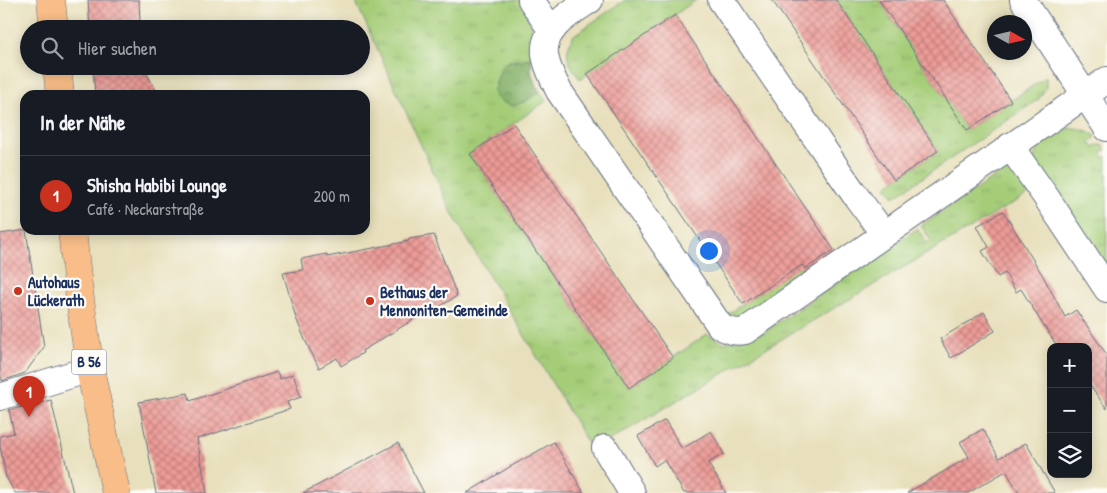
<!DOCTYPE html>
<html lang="de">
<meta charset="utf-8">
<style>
body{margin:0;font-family:"Patrick Hand",sans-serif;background:#242831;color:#f1f3f6}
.controls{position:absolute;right:15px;bottom:15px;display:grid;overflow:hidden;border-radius:10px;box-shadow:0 2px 12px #0003}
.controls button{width:45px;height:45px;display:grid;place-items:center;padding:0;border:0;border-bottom:1px solid #363941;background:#171b24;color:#f1f3f6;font:25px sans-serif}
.compass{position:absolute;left:987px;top:15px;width:45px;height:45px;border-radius:50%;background:#171b24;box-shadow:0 2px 12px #0003;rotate:98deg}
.you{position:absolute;left:708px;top:250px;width:18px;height:18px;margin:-12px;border:4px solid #fff;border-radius:50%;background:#1a73e8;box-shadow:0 0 0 8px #1a73e833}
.badge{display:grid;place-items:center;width:32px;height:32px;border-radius:50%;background:#c8321e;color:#fff;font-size:16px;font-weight:700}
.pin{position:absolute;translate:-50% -41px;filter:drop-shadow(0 1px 2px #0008)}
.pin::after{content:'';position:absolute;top:26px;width:18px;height:15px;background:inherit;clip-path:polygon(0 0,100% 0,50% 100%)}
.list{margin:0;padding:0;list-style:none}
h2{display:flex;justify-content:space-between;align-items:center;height:65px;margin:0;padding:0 20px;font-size:21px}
h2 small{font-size:16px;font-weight:400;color:#9ea1a6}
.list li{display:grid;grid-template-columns:32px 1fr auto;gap:15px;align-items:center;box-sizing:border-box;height:80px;padding:0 20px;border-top:1px solid #363941}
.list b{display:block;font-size:19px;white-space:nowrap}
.list p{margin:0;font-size:16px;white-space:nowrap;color:#9ea1a6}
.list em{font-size:16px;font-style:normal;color:#9ea1a6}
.icon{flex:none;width:28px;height:28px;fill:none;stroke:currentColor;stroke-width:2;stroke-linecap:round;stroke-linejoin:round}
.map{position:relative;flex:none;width:1107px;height:493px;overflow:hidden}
.search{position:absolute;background:#171b24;box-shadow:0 2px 12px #0003;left:20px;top:20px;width:350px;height:55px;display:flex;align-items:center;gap:12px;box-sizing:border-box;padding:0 18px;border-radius:28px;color:#9ea1a6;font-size:19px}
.panel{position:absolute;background:#171b24;box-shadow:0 2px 12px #0003;left:20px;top:90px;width:350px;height:145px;border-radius:15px}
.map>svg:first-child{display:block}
</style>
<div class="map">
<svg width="1107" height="493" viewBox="0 0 1107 493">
<defs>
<pattern id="grass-tufts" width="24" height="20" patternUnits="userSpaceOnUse" patternTransform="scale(1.25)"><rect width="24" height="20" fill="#a5cd78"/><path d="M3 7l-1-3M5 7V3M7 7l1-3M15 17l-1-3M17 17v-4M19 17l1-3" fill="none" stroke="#8db06a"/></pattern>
<pattern id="forest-crowns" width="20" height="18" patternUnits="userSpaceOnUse" patternTransform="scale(1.25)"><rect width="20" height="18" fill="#84b068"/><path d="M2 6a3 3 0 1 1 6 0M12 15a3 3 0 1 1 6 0" fill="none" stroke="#6b9059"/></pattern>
<pattern id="building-cross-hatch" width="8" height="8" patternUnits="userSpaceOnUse" patternTransform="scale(1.25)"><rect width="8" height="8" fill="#ed9b96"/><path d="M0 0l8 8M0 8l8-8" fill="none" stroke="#bf7f7e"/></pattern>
</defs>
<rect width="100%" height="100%" fill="#fdfcf7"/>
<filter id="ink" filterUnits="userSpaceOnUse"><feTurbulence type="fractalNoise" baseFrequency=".02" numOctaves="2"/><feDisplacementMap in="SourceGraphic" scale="10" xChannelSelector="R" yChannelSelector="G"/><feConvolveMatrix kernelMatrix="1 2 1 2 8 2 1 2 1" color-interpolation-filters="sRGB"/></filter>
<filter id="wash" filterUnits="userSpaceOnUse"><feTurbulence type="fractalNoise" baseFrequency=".0096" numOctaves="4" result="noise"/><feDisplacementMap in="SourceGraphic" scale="20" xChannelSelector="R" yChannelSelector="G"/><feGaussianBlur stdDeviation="1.12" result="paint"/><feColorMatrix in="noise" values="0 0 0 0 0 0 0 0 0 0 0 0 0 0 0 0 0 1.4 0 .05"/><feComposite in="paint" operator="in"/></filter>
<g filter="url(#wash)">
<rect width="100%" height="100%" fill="#e8e0bc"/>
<!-- grass -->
<g fill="url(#grass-tufts)" stroke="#607e6b">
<polygon points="355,0 521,0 535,32 537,42 532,58 510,61 524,102 540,92 546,101 470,154 629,388 707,334 719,341 725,343 763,333 917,229 927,243 931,240 921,226 1005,170 1016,171 1030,193 600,446 593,452 452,213"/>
<path d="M625 0H696L646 35 804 269 834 250 833 258 738 320 732 318 728 314 772 284 616 55 580 79C568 62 562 54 574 35Z"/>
<polygon points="836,0 879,0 967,130 1046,77 1046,87 1039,99 894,197 886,186 938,151"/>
<path d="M1070 128C1081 128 1087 130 1096 136L1095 138 1090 142 1094 148 1098 145H1102L1106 150 1101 153 1104 158 1107 156V268L1034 160 1037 148 1064 130Z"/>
</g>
<!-- forest -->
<path fill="url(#forest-crowns)" stroke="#507063" d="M532 58C529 70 533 81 540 92L524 102 512 106 502 102 493 94 496 82 503 64 510 61Z"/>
<g id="blocks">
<!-- building -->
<g fill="url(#building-cross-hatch)">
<polygon points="88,0 139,0 140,23 131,29 90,29"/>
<polygon points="772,0 836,0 938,151 894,180"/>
<polygon points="879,0 943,0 1011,101 967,130"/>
<polygon points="675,15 834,250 805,269 802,265 743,304 587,74"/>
<polygon points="93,66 143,66 158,95 95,95"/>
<polygon points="514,124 673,358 629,388 470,154"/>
<polygon points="1003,211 1043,276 1065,317 1076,310 1107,355 1107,409 1088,383 1088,347 1058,347 1043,325 1021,289 1016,292 1005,273 998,277 982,251 989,247 977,226"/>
<polygon points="26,230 44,347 25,373 2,381 0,373 0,234"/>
<polygon points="434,235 457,296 436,309 434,307 362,351 363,353 341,366 337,358 319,368 305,340 296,318 283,273 303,270 301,259 327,254 327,257 409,241 409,239"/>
<polygon points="984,312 995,331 951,358 940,339"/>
<polygon points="277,372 280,379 293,374 301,397 287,402 290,409 197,439 207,493 156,493 139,402 188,393 190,401"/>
<polygon points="51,400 73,493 15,493 6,477 0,446 0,436 14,433 9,410"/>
<polygon points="665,420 682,449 711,431 724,454 708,463 726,493 684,493 664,460 655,466 638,436"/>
<polygon points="983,429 999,458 1026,443 1055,493 1019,493 1006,471 968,493 907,493 969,457 960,442"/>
<polygon points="554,442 584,493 467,493 508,468"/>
<polygon points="398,443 424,493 303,493"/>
</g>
</g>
</g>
<g filter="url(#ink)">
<use href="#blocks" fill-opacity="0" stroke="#636d7f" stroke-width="1"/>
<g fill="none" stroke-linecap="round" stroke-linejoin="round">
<!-- minor casing -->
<g stroke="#636d7f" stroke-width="28">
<g id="minor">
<polyline points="531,0 545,21 553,29"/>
<path d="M590 0C572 12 542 28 545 54 546 66 554 81 559 91L720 326C728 331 736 333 745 331L1107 80"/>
<polyline points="721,0 855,195 884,234"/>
<polyline points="1023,0 1107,128"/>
<polyline points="1010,146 1046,197 1107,289"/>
<polyline points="0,397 90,369"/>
<polyline points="605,448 632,493"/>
</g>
</g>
<!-- major casing -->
<g stroke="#636d7f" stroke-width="29">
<g id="major">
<polyline points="51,0 54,29"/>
<polyline points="57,66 60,95"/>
<polyline points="72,230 77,278 90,369 116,493"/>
</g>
</g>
<!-- minor -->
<use href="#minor" stroke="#fff" stroke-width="26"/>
<!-- major -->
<use href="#major" stroke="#f8bd88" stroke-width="28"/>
</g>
</g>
<!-- markers -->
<g fill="#c8321e" stroke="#fdfcf7" stroke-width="2">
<circle cx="18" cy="291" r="5"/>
<circle cx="370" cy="301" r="5"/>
</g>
<g text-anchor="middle" stroke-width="4.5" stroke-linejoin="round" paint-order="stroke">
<!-- shield labels -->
<rect fill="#fdfcf7" stroke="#5f6c8c" stroke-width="1" x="71.5" y="349.5" width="35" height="25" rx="4"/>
<g font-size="15" font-weight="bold" fill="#1b2f5e">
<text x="89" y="367">B 56</text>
</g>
<!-- poi labels -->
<g font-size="16" font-weight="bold" fill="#1b2f5e" stroke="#fdfcf7" text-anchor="start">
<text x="28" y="288">Autohaus<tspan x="28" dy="18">Lückerath</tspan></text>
<text x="380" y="298">Bethaus der<tspan x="380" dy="18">Mennoniten-Gemeinde</tspan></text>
</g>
</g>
</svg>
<div class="controls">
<button>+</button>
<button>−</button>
<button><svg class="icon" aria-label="layers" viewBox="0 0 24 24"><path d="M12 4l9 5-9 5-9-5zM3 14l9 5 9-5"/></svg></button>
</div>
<svg class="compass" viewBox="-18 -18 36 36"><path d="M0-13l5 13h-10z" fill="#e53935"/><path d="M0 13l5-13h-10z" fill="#9ea1a6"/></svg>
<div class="you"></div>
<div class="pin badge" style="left:29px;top:417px">1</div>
<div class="search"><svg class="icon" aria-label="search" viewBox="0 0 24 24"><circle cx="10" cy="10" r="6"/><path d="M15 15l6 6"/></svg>Hier suchen</div>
<section class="panel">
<h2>In der Nähe<small></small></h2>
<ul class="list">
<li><span class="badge">1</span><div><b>Shisha Habibi Lounge</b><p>Café · Neckarstraße</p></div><em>200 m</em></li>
</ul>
</section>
</div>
